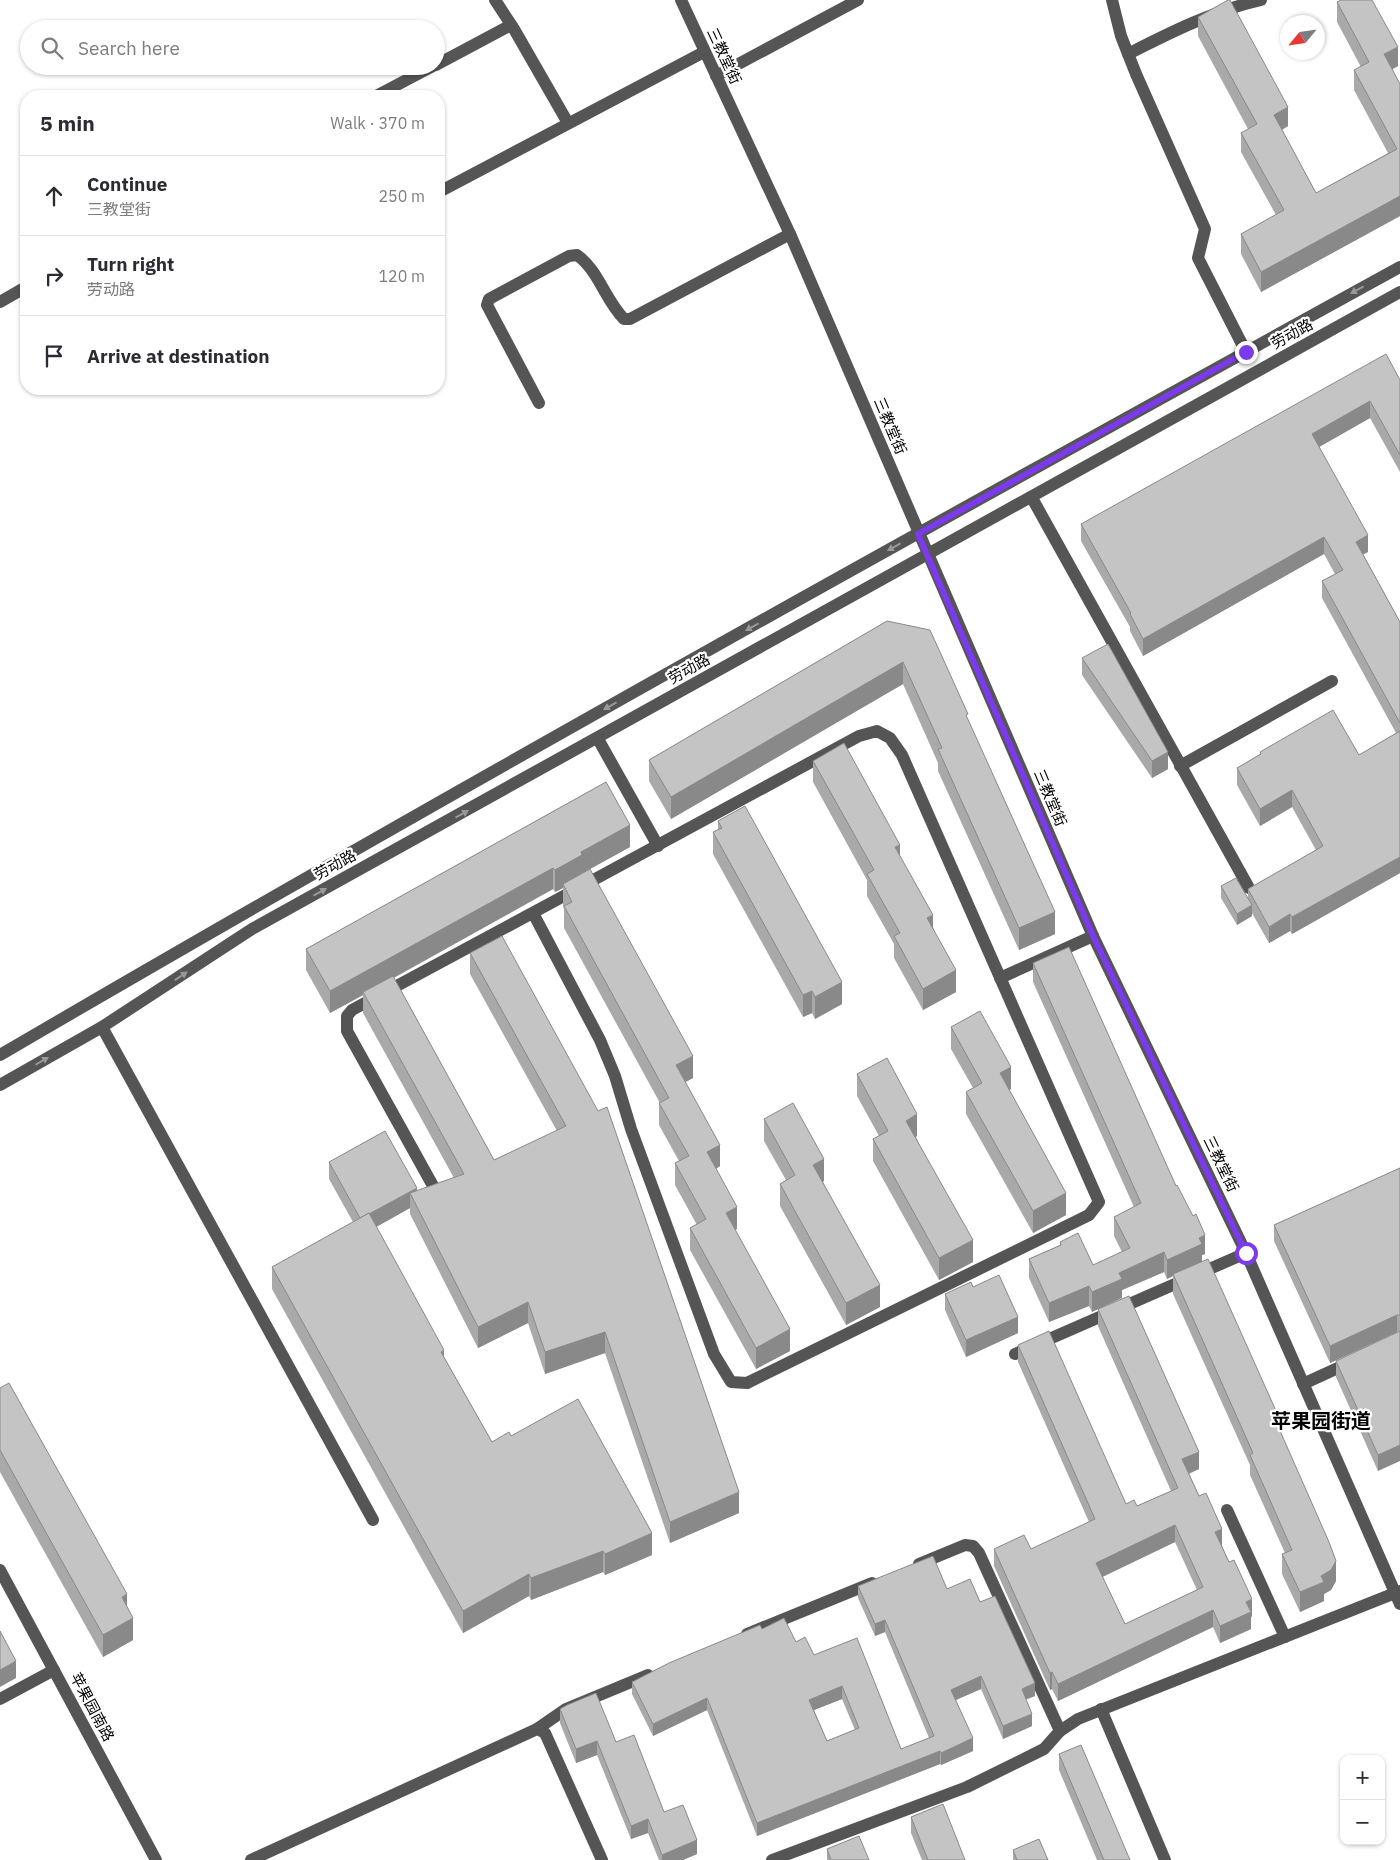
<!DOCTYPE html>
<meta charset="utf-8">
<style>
body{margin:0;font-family:"IBM Plex Sans","Noto Sans SC",sans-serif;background:#f2f2f3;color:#2b2b33}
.controls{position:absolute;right:15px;bottom:15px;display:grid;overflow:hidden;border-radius:10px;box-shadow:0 1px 4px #0004}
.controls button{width:45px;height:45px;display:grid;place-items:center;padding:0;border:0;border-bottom:1px solid #e1e1e2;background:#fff;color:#2b2b33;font:25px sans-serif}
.compass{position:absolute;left:1280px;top:15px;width:45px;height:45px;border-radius:50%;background:#fff;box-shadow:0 1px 4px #0004;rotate:241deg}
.stop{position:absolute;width:15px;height:15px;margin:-11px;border:4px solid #7c3aed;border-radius:50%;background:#fff}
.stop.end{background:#7c3aed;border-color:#fff;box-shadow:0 1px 5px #0008}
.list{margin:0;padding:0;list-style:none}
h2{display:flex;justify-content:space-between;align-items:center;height:65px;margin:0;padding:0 20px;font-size:21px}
h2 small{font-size:16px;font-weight:400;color:#7c7c81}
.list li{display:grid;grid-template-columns:32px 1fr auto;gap:15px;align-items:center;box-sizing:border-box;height:80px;padding:0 20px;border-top:1px solid #e1e1e2}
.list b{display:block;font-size:19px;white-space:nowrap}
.list p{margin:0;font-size:16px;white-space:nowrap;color:#7c7c81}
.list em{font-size:16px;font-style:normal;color:#7c7c81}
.icon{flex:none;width:28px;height:28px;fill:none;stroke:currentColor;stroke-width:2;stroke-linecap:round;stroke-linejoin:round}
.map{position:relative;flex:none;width:1400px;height:1860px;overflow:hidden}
.search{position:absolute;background:#fff;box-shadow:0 1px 4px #0004;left:20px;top:20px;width:425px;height:55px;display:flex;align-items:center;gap:12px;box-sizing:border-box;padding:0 18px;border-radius:28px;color:#7c7c81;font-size:19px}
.panel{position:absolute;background:#fff;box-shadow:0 1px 4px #0004;left:20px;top:90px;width:425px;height:305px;border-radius:20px}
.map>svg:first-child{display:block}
</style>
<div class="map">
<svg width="1400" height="1860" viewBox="0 0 1400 1860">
<rect width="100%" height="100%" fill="#fff"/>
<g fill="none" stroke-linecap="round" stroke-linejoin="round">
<!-- minor -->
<g stroke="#555" stroke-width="12">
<polyline points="495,0 514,29 568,123"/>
<polyline points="681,0 790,234 1093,936 1246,1253 1400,1604"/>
<polyline points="1112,0 1121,36 1136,74 1205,229 1198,258 1246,352"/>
<path d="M1128 54C1171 32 1213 11 1261 0"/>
<polyline points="436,65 511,25"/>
<polyline points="716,76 858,0"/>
<polyline points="376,96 433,66"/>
<polyline points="439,192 704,52"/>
<polyline points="0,302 26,287"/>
<path d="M539 403 487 305 489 299 569 256 577 255C599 271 605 300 624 319H630L790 234"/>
<polyline points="1032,498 1249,888"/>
<polyline points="598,739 658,846"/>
<polyline points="1180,766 1332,681"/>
<polyline points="1000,978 1093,936"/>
<polyline points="102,1027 373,1520"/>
<path d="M0 1055C462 785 931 525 1400 267"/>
<polyline points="0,1085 102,1027 252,929 1400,292"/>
<path d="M432 1184 347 1031V1016L352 1010C521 919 691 828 859 736L877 731 890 738 902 755 1099 1202 1089 1215 747 1383 731 1382 714 1354 631 1129 615 1076 600 1040 533 913"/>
<polyline points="1015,1354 1246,1253"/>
<polyline points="1303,1384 1351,1362"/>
<polyline points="1227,1510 1285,1637"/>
<polyline points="919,1564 965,1545 973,1546 979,1553 1060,1731"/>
<polyline points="0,1570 156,1860"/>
<polyline points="747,1634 872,1583"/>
<polyline points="0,1699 54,1670"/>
<polyline points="1101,1709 1165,1860"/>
<polyline points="537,1729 566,1709 648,1675"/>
<polyline points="251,1860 537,1729 545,1733 602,1860"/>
<polyline points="772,1860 967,1787 1044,1749 1060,1731 1078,1719 1400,1591"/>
</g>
</g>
<!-- wall -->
<g fill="#a9a9a9" fill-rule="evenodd">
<polygon points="1337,2 1398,66 1392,69 1400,84 1400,216 1261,292 1241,254 1241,234 1276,215 1241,152 1241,133 1248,129 1198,36 1198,17 1288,126 1282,130 1316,193 1388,153 1354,90 1354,70 1361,67 1337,22"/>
<polygon points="1400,380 1400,472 1370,418 1319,447 1368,552 1363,554 1400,622 1400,873 1292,934 1290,931 1269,943 1252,913 1252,916 1237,925 1221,898 1221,886 1248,898 1248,889 1316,850 1292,807 1260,826 1237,785 1237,768 1260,754 1260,752 1359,755 1396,733 1322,598 1322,581 1335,574 1324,554 1143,656 1130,631 1130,627 1081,541 1081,524"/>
<polygon points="887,621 1055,934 1019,950 938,771 938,763 903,684 671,819 649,781 649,760"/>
<polygon points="1082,658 1168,769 1152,778 1082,675"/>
<polygon points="813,761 900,856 933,927 956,992 923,1010 894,958 894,944 867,896 867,880 813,782"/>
<polygon points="606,782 630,847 582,873 693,1078 685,1082 720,1166 716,1169 737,1229 735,1230 790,1351 756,1369 690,1250 690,1228 697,1225 675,1185 675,1163 679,1161 659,1125 659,1103 660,1103 564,928 564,909 563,906 563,888 555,892 553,889 394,978 494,1160 557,1131 470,974 470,953 502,936 739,1513 670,1543 605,1353 545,1374 528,1323 478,1348 410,1214 410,1208 376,1227 444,1357 492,1442 511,1436 652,1555 605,1575 603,1572 531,1600 529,1596 463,1633 272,1289 272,1267 353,1222 329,1179 329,1162 417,1191 454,1178 363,1013 363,995 330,1013 306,970 306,949"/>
<polygon points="718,821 842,1004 815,1019 812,1013 803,1017 713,854 713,832 718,830"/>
<polygon points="1033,963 1205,1254 1202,1255 1202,1262 1281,1434 1336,1581 1331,1590 1324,1594 1324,1601 1300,1612 1282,1574 1282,1554 1285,1553 1250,1475 1250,1465 1173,1294 1173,1276 1167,1279 1164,1272 1122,1290 1092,1312 1089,1306 1049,1322 1029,1278 1029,1259 1060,1245 1060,1242 1093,1265 1122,1252 1114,1236 1114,1217 1134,1207 1033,982"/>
<polygon points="951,1027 1011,1089 1009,1090 1066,1215 1033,1233 966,1114 966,1092 973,1088 951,1049"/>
<polygon points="857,1074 917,1136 916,1137 973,1262 939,1280 873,1161 873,1139 879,1136 857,1096"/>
<polygon points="764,1119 824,1181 823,1182 880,1307 846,1325 780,1206 780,1184 786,1180 764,1141"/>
<polygon points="1400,1168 1400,1331 1397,1332 1330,1363 1274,1241 1274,1225"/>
<polygon points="973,1287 1018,1333 966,1357 945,1310 945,1294"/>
<path d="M1098 1309 1199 1469 1189 1474 1222 1546 1252 1616 1251 1617V1629L1220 1643 1213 1627 1058 1701 1052 1689 1050 1690 994 1566V1549H1031L1089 1522 1018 1362V1345L1126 1504 1137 1506 1171 1491 1098 1326ZM1175 1542 1197 1590 1125 1624 1102 1577Z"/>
<polygon points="1400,1331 1378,1471 1336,1377 1336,1361"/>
<polygon points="0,1388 127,1607 133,1640 103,1657 0,1472"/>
<path d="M858 1586 947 1589 980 1602 1035 1696 1026 1699 1032 1726 1003 1739 981 1689 956 1700 973 1751 941 1765 940 1764 757 1836 707 1710 653 1736 632 1694V1682L762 1629 796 1642 814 1655 901 1749 929 1738 885 1632 875 1636 858 1598ZM842 1699 855 1730 827 1741 814 1710Z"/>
<polygon points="560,1709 616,1742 664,1812 697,1854 683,1860 659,1860 648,1833 631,1839 597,1755 576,1763 560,1723"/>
<polygon points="1059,1754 1130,1860 1097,1860 1059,1770"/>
<polygon points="911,1817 965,1860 922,1860 911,1833"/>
<polygon points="827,1849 869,1860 827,1860"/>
<polygon points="1013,1850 1048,1860 1013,1860"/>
</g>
<!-- shaded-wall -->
<g fill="#898989">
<polygon points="1398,47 1398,66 1384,74 1384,54"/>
<polygon points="1288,107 1288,126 1274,134 1274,115"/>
<polygon points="1400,196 1400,216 1261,292 1261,272"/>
<polygon points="1370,401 1370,418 1312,451 1312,434"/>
<polygon points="1368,535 1368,552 1356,558 1356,542"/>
<polygon points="1324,537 1324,554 1143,656 1143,639"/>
<polygon points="903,662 903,684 671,819 671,797"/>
<polygon points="1168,752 1168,769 1152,778 1152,761"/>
<polygon points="1292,790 1292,807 1260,826 1260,809"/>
<polygon points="630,825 630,847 563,884 563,888 555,892 555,870 581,852"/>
<polygon points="900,845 900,866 895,847"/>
<polygon points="1400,857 1400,873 1292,934 1292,917"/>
<polygon points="553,868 553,889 364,994 363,992 363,995 330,1013 330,991"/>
<polygon points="1252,905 1252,916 1237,925 1237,914"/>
<polygon points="1055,912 1055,934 1019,950 1019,928"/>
<polygon points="1290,914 1290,931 1269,943 1269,927"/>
<polygon points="933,915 933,937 927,918"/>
<polygon points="956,970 956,992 923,1010 923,989"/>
<polygon points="842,982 842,1004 815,1019 815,997"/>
<polygon points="812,991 812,1013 803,1017 803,995"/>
<polygon points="693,1056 693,1078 676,1087 676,1065"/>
<polygon points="1011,1067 1011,1089 1000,1095 1000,1073"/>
<polygon points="917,1114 917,1136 906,1142 906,1121"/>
<polygon points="720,1145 720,1166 707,1174 707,1152"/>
<polygon points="824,1159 824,1181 813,1187 813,1165"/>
<polygon points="417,1188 417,1205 410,1193 410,1208 360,1236 360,1219"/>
<polygon points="1066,1193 1066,1215 1033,1233 1033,1211"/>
<polygon points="737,1207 737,1229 726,1235 726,1213"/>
<polygon points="1205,1235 1205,1254 1202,1255 1202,1264 1173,1274 1173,1276 1167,1279 1167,1260 1199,1238"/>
<polygon points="973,1240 973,1262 939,1280 939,1258"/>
<polygon points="1164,1252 1164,1272 1122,1290 1122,1298 1092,1312 1092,1292 1119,1273"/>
<polygon points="880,1285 880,1307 846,1325 846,1303"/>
<polygon points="1089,1286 1089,1306 1049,1322 1049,1303"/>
<polygon points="528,1302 528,1323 478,1348 478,1327"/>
<polygon points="1397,1315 1397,1332 1330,1363 1330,1346"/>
<polygon points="1018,1317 1018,1333 966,1357 966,1340"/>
<polygon points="790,1329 790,1351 756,1369 756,1348"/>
<polygon points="605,1332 605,1353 545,1374 545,1352"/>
<polygon points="444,1350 444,1372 441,1352"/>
<polygon points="1281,1422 1281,1442 1277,1424"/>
<polygon points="1400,1445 1400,1461 1378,1471 1378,1455"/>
<polygon points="1199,1452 1199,1469 1182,1476 1182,1459"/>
<polygon points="739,1492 739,1513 670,1543 670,1522"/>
<polygon points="1175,1525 1175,1542 1096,1580 1096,1563"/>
<polygon points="1222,1529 1222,1546 1215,1549 1215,1532"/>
<polygon points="652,1533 652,1555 605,1575 605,1554"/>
<polygon points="603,1551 603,1572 531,1600 531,1578"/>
<polygon points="1336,1561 1336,1581 1331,1590 1324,1594 1324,1601 1300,1612 1300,1592 1321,1576"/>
<polygon points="529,1574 529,1596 463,1633 463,1611"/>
<polygon points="127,1594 127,1616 122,1597"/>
<polygon points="1252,1599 1252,1616 1251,1617 1251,1629 1220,1643 1220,1626 1246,1602"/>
<polygon points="1213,1610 1213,1627 1058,1701 1058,1684"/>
<polygon points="133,1618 133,1640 103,1657 103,1635"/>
<polygon points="885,1620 885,1632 875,1636 875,1624"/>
<polygon points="16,1661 16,1678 0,1687 0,1670"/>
<polygon points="1052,1672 1052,1689 1050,1690 1050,1673"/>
<polygon points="981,1676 981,1689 951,1702 951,1690"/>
<polygon points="1035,1683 1035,1696 1022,1701 1022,1689"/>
<polygon points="842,1686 842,1699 809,1712 809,1700"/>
<polygon points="707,1698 707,1710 653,1736 653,1724"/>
<polygon points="1032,1714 1032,1726 1003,1739 1003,1726"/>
<polygon points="973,1738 973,1751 941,1765 941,1753"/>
<polygon points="597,1741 597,1755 576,1763 576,1749"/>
<polygon points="940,1751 940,1764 757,1836 757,1823"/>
<polygon points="648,1819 648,1833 631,1839 631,1826"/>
<polygon points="697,1840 697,1854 683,1860 662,1860 662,1855"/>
</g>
<!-- building -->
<g fill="#c4c4c4" stroke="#898989" fill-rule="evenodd">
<polygon points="1228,0 1230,0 1288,107 1274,115 1316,193 1397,149 1354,70 1369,62 1337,2 1341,0 1372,0 1398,47 1384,54 1400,84 1400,196 1261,272 1241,234 1284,210 1241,133 1257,124 1198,17"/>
<polygon points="1386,354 1400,380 1400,455 1370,401 1312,434 1368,535 1356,542 1400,622 1400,723 1322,581 1343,570 1324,537 1143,639 1130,614 1131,613 1081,524"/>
<polygon points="887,621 930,630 968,714 966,715 1055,912 1019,928 938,749 942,748 903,662 671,797 649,760"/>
<polygon points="1108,644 1168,752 1152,761 1082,658"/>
<polygon points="1333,710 1359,755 1400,731 1400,857 1292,917 1290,914 1269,927 1248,889 1323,846 1292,790 1260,809 1237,768 1261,754 1260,752"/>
<polygon points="844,743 900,845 895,847 933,915 927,918 956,970 923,989 894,936 900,933 867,874 874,870 813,761"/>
<polygon points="606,782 630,825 581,852 582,855 555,870 553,868 330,991 306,949"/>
<polygon points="745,806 842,982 815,997 812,991 803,995 713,832 722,828 718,821"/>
<polygon points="590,869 693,1056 676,1065 720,1145 707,1152 737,1207 726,1213 790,1329 756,1348 690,1228 706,1219 675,1163 689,1156 659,1103 669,1098 564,906 572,902 563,884"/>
<polygon points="1236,878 1252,905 1237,914 1221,886"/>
<polygon points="502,936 598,1111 607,1107 739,1492 670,1522 605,1332 545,1352 528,1302 478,1327 410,1193 464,1174 363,992 393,976 494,1160 566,1126 470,953"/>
<polygon points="1069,947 1176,1186 1177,1185 1193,1216 1196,1214 1205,1235 1199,1238 1202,1244 1167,1260 1164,1252 1119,1273 1122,1279 1092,1292 1089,1286 1049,1303 1029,1259 1061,1245 1060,1242 1078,1233 1093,1265 1130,1248 1114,1217 1141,1203 1033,963"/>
<polygon points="980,1011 1011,1067 1000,1073 1066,1193 1033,1211 966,1092 982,1083 951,1027"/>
<polygon points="887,1058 917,1114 906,1121 973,1240 939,1258 873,1139 888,1131 857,1074"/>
<polygon points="793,1103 824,1159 813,1165 880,1285 846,1303 780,1184 795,1175 764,1119"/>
<polygon points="385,1131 417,1188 369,1214 369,1213 360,1218 329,1162"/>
<polygon points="1400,1168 1400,1315 1397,1315 1330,1346 1274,1225"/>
<polygon points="369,1213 444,1350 441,1352 492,1442 509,1432 511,1436 578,1399 652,1533 605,1554 603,1551 531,1578 529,1574 463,1611 272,1267"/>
<polygon points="1208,1259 1281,1422 1277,1424 1329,1542 1336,1561 1331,1570 1321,1576 1324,1582 1300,1592 1282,1554 1292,1550 1250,1455 1253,1453 1173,1274"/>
<polygon points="999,1275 1018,1317 966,1340 945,1294 971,1282 973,1287"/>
<path d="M1129 1296 1199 1452 1182 1459 1199 1496 1206 1493 1222 1529 1215 1532 1229 1562 1234 1560 1252 1599 1246 1602 1251 1612 1220 1626 1213 1610 1058 1684 1052 1672 1050 1673 994 1549 1024 1535 1031 1549 1095 1519 1018 1345 1049 1331 1126 1504 1134 1500 1137 1506 1178 1488 1098 1309ZM1175 1525 1203 1587 1125 1624 1096 1563Z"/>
<polygon points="1400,1331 1400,1445 1378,1455 1336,1361"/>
<polygon points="9,1383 127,1594 122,1597 133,1618 103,1635 0,1450 0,1388"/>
<path d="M933 1556 947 1589 970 1579 980 1602 995 1596 1035 1683 1022 1689 1032 1714 1003 1726 981 1676 951 1690 973 1738 941 1753 940 1751 757 1823 707 1698 653 1724 632 1682 669 1663 760 1625 762 1629 784 1618 796 1642 805 1637 814 1655 857 1638 901 1749 934 1736 885 1620 875 1624 858 1586ZM842 1686 859 1728 827 1741 809 1700Z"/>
<polygon points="0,1631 16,1661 0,1670"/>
<polygon points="596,1693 616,1742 634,1735 664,1812 683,1805 697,1840 662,1855 648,1819 631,1826 597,1741 576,1749 560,1709 567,1705"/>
<polygon points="1081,1745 1130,1860 1104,1860 1059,1754"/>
<polygon points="943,1804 965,1860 928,1860 911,1817"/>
<polygon points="859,1836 869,1860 831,1860 827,1849"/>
<polygon points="1039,1839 1048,1860 1017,1860 1013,1850"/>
</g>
<!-- one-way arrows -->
<defs><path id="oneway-solid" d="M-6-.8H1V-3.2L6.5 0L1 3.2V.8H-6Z" transform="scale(1.25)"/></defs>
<g fill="#999">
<use href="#oneway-solid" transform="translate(1357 290) rotate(151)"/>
<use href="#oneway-solid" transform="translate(894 547) rotate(151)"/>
<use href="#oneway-solid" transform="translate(752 627) rotate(151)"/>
<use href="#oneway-solid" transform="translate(610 706) rotate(151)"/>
<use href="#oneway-solid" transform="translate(462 814) rotate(-29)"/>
<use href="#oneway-solid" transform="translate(320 892) rotate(-29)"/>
<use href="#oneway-solid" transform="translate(181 976) rotate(-33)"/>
<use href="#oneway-solid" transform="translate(42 1061) rotate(-30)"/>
</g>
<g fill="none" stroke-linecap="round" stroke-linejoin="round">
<!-- route -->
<polyline stroke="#7c3aed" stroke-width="6" points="1246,352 918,534 1093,936 1246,1253"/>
</g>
<g text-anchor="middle" stroke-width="4.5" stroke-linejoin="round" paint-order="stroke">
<!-- street labels -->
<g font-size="15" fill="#000" stroke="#fff">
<text transform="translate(724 56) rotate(65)" y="5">三教堂街</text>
<text transform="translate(1292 334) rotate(-29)" y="5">劳动路</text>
<text transform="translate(890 426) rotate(67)" y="5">三教堂街</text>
<text transform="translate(689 669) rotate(-29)" y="5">劳动路</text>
<text transform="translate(1050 798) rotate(67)" y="5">三教堂街</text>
<text transform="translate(335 865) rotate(-29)" y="5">劳动路</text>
<text transform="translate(1221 1164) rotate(64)" y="5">三教堂街</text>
<text transform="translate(92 1707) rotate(62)" y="5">苹果园南路</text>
</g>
<!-- district labels -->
<g font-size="20" font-weight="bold" fill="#000" stroke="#fff">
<text x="1321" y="1428">苹果园街道</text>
</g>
</g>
</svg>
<div class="controls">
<button>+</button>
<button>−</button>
</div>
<svg class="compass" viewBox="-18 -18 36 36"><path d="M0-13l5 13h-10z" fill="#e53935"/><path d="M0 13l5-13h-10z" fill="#7c7c81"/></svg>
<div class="stop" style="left:1246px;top:1253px"></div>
<div class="stop end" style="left:1246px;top:352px"></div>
<div class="search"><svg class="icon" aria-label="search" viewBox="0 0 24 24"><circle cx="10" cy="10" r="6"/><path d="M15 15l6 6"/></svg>Search here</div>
<section class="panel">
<h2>5 min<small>Walk · 370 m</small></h2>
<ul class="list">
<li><svg class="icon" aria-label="ahead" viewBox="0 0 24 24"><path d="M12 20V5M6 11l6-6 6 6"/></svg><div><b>Continue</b><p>三教堂街</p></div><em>250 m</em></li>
<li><svg class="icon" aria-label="right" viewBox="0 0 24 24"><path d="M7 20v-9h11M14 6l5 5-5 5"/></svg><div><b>Turn right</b><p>劳动路</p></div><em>120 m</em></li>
<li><svg class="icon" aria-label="arrive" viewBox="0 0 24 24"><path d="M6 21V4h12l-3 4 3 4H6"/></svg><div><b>Arrive at destination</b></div></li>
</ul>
</section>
</div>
